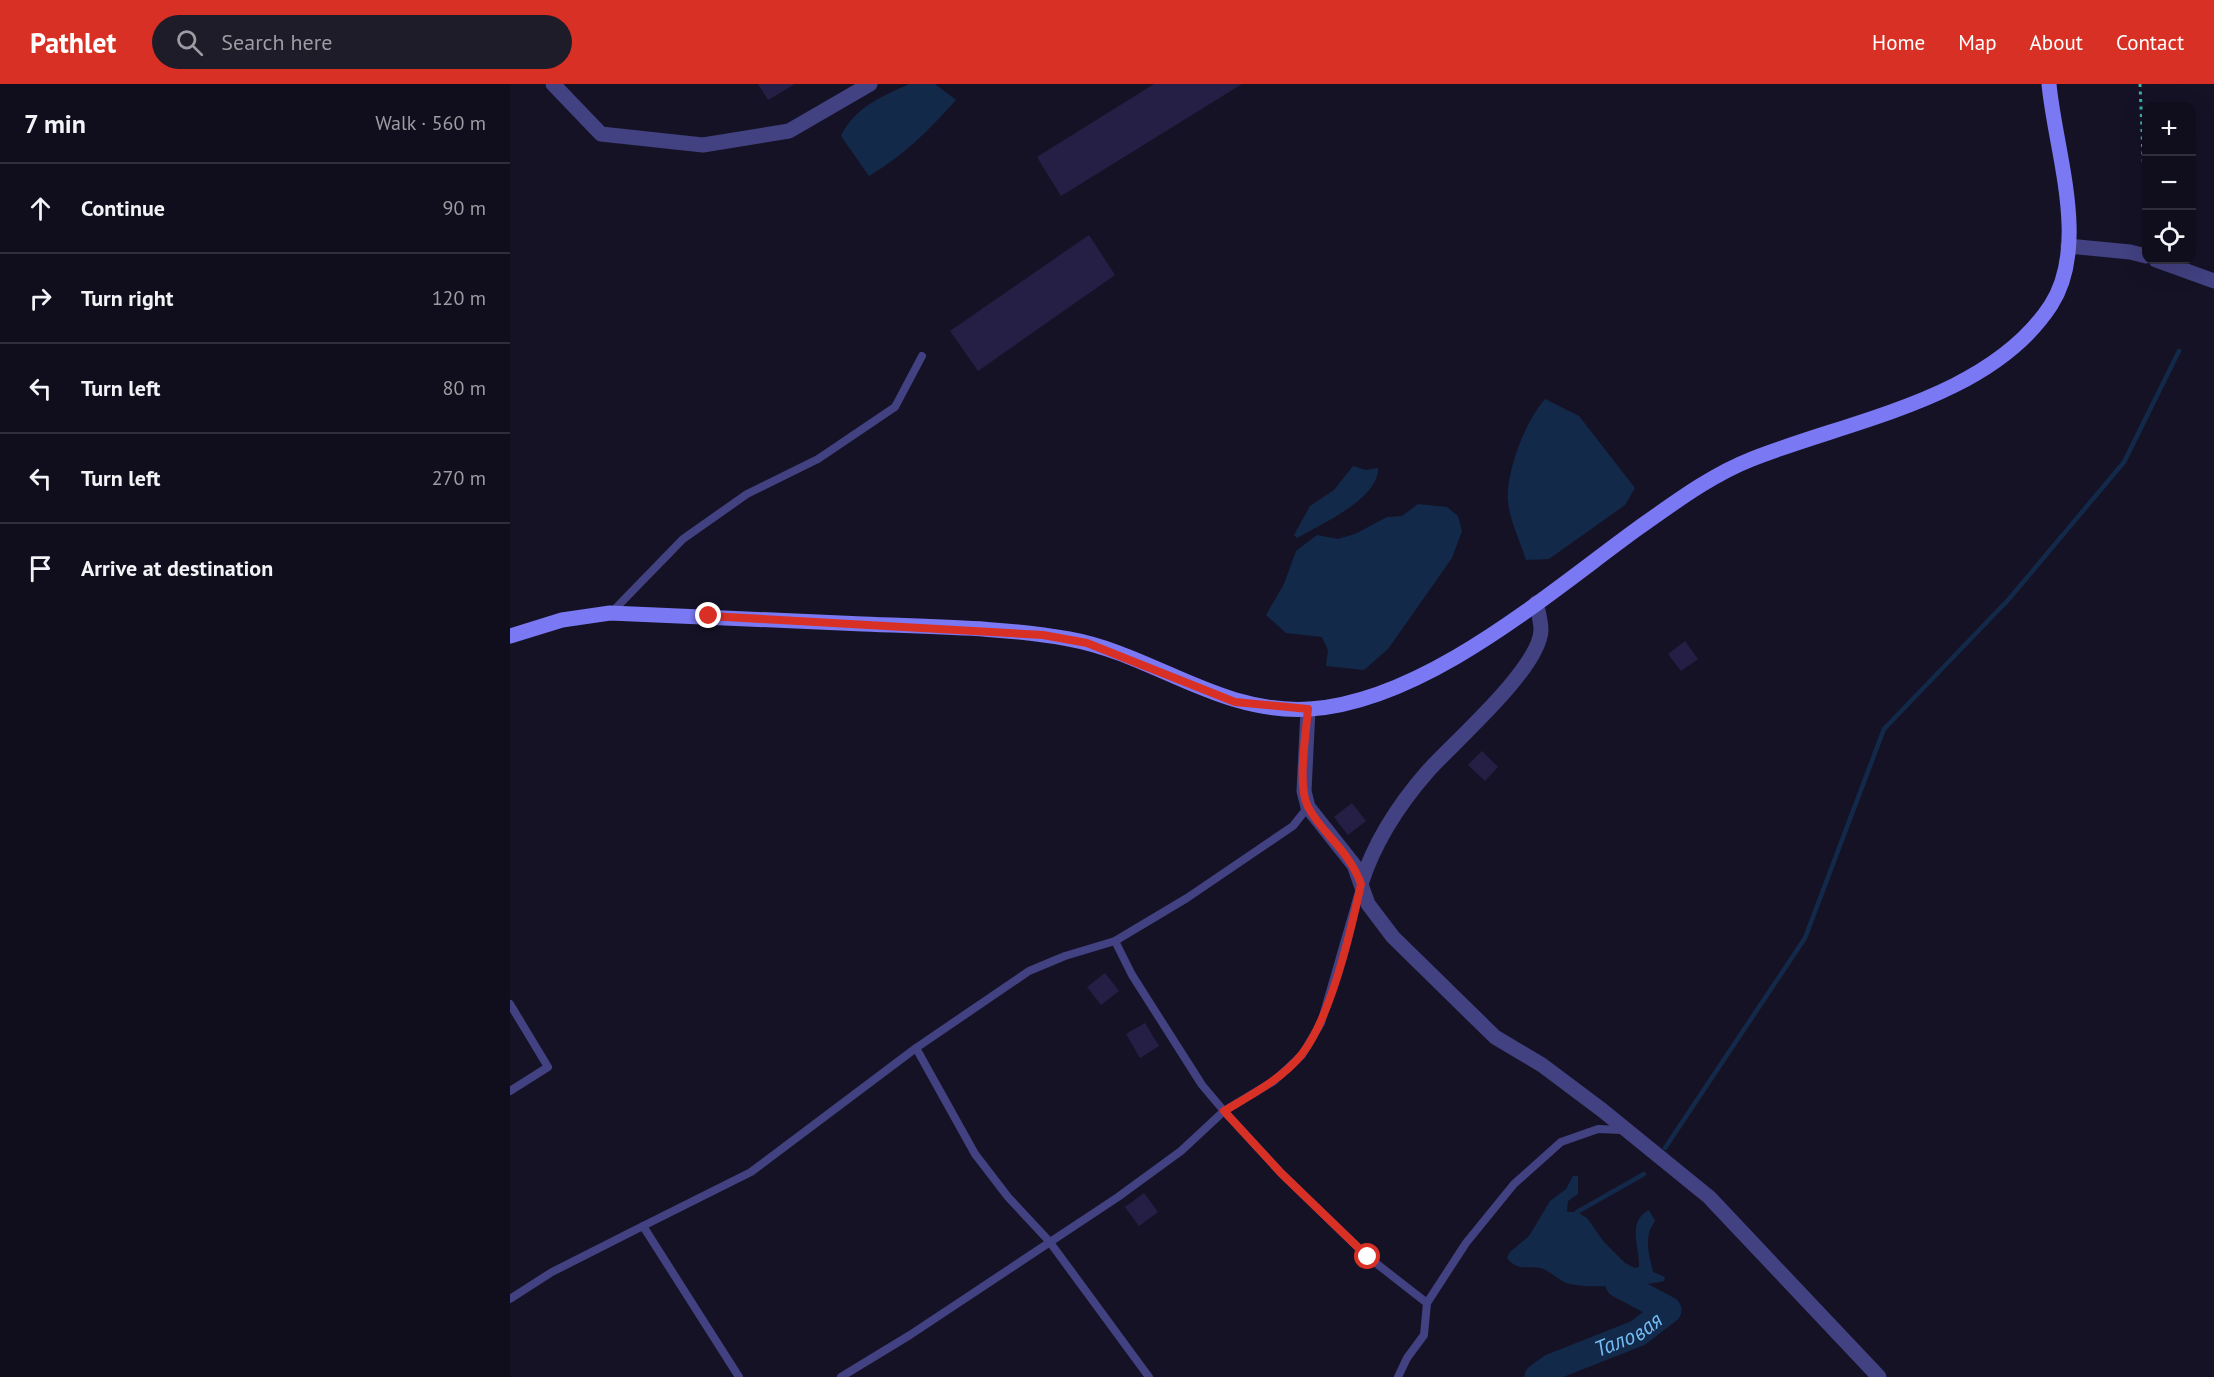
<!DOCTYPE html>
<meta charset="utf-8">
<style>
body{margin:0;font-family:"PT Sans",sans-serif;background:#1e1c29;color:#f1f3f6}
.controls{position:absolute;right:18px;top:18px;display:grid;overflow:hidden;border-radius:12px;box-shadow:0 6px 24px #0002}
.controls button{width:54px;height:54px;display:grid;place-items:center;padding:0;border:0;border-bottom:2px solid #302e3b;background:#100e1c;color:#f1f3f6;font:30px sans-serif}
.stop{position:absolute;width:18px;height:18px;margin:-14px;border:4px solid #d93025;border-radius:50%;background:#fff}
.stop.end{background:#d93025;border-color:#fff;box-shadow:0 2px 6px #0008}
.list{margin:0;padding:0;list-style:none}
h2{display:flex;justify-content:space-between;align-items:center;height:78px;margin:0;padding:0 24px;font-size:26px}
h2 small{font-size:20px;font-weight:400;color:#9c9ca3}
.list li{display:grid;grid-template-columns:39px 1fr auto;gap:18px;align-items:center;box-sizing:border-box;height:90px;padding:0 24px;border-top:2px solid #302e3b}
.list b{display:block;font-size:22px;white-space:nowrap}
.list em{font-size:20px;font-style:normal;color:#9c9ca3}
.icon{flex:none;width:33px;height:33px;fill:none;stroke:currentColor;stroke-width:2;stroke-linecap:round;stroke-linejoin:round}
.map{position:relative;flex:none;width:1704px;height:1293px;overflow:hidden}
header{display:flex;align-items:center;gap:36px;box-sizing:border-box;height:84px;padding:0 30px;background:#d93025;color:#fff}
header strong{font-size:28px}
nav{display:flex;gap:33px;margin-inline-start:auto;font-size:21px}
.search{width:420px;height:54px;background:#1e1c29;display:flex;align-items:center;gap:15px;box-sizing:border-box;padding:0 21px;border-radius:33px;color:#9c9ca3;font-size:22px}
main{display:flex}
aside{flex:1;background:#100e1c}
.map>svg:first-child{display:block}
</style>
<header>
<strong>Pathlet</strong>
<div class="search"><svg class="icon" aria-label="search" viewBox="0 0 24 24"><circle cx="10" cy="10" r="6"/><path d="M15 15l6 6"/></svg>Search here</div>
<nav><a>Home</a><a>Map</a><a>About</a><a>Contact</a></nav>
</header>
<main>
<aside>
<h2>7 min<small>Walk · 560 m</small></h2>
<ul class="list">
<li><svg class="icon" aria-label="ahead" viewBox="0 0 24 24"><path d="M12 20V5M6 11l6-6 6 6"/></svg><div><b>Continue</b></div><em>90 m</em></li>
<li><svg class="icon" aria-label="right" viewBox="0 0 24 24"><path d="M7 20v-9h11M14 6l5 5-5 5"/></svg><div><b>Turn right</b></div><em>120 m</em></li>
<li><svg class="icon" aria-label="left" viewBox="0 0 24 24"><path d="M17 20v-9H6M10 6l-5 5 5 5"/></svg><div><b>Turn left</b></div><em>80 m</em></li>
<li><svg class="icon" aria-label="left" viewBox="0 0 24 24"><path d="M17 20v-9H6M10 6l-5 5 5 5"/></svg><div><b>Turn left</b></div><em>270 m</em></li>
<li><svg class="icon" aria-label="arrive" viewBox="0 0 24 24"><path d="M6 21V4h12l-3 4 3 4H6"/></svg><div><b>Arrive at destination</b></div></li>
</ul>
</aside>
<div class="map">
<svg width="1704" height="1293" viewBox="0 0 1704 1293">
<rect width="100%" height="100%" fill="#151226"/>
<!-- water -->
<g fill="#132949">
<path d="M399 0H425L446 16C419 46 394 71 359 92L331 52C345 23 371 13 399 0Z"/>
<path d="M1035 315 1069 332 1125 404 1115 421 1039 475 1016 476C1010 457 1000 437 998 418 995 389 1016 336 1035 315Z"/>
<path d="M843 382 856 386 868 384C869 415 811 440 787 454L784 451 800 422 824 406Z"/>
<polygon points="908,420 937,423 948,432 952,447 942,474 878,565 854,586 816,582 818,566 812,553 776,549 756,531 774,500 786,467 807,451 828,455 845,450 877,433 892,432"/>
<path d="M1063 1092H1068V1110L1058 1117 1057 1128H1067L1077 1134 1094 1158 1115 1179 1125 1184 1129 1183C1130 1163 1116 1138 1139 1126L1145 1137C1133 1155 1139 1168 1143 1188L1155 1193 1154 1197C1138 1202 1071 1205 1056 1199 1047 1195 1040 1187 1031 1184 1017 1181 1008 1188 997 1174L1000 1168 1019 1152 1040 1117 1056 1105Z"/>
</g>
<g fill="none" stroke-linecap="round" stroke-linejoin="round">
<!-- stream -->
<g stroke="#132949" stroke-width="4.5">
<polyline points="1155,1064 1295,854 1374,645 1499,515 1614,378 1669,267"/>
<polyline points="1067,1128 1134,1090"/>
</g>
<!-- river -->
<path stroke="#132949" stroke-width="27" id="s1" d="M1028 1293 1042 1283 1128 1249 1158 1226 1109 1200"/>
</g>
<!-- building -->
<g fill="#261f45">
<polygon points="248,0 285,0 258,16"/>
<polygon points="644,0 732,0 551,112 527,73"/>
<polygon points="579,151 605,191 468,287 440,247"/>
<polygon points="1175,557 1188,575 1171,587 1158,570"/>
<polygon points="972,667 988,683 975,697 958,681"/>
<polygon points="842,719 856,737 838,751 824,733"/>
<polygon points="595,889 609,907 591,921 577,903"/>
<polygon points="635,939 649,962 630,974 616,950"/>
<polygon points="634,1109 648,1128 629,1142 615,1123"/>
</g>
<g fill="none" stroke-linecap="round" stroke-linejoin="round">
<!-- path -->
<polyline stroke="#3bafa5" stroke-width="3" stroke-dasharray="3 4.5" stroke-linecap="butt" points="1630,0 1636,143"/>
<!-- service -->
<g stroke="#424181" stroke-width="8">
<polyline points="101,529 173,455 237,410 308,375 385,323 412,272"/>
<polyline points="605,857 622,891 692,1001 714,1027 771,1089 858,1173 917,1219 914,1251 897,1274 888,1293"/>
<polyline points="0,920 38,983 0,1007"/>
<polyline points="133,1142 241,1088 406,964"/>
<polyline points="0,1215 42,1188 133,1142 229,1293"/>
<polyline points="917,1219 956,1159 1004,1100 1051,1058 1088,1045 1112,1046"/>
<polyline points="331,1293 400,1251 608,1113 671,1067 714,1027 764,997 792,971 811,939 850,804"/>
<polyline points="639,1293 539,1157 498,1113 465,1070 406,964 519,887 555,872 605,857 677,814 783,742 798,723"/>
</g>
<!-- minor -->
<g stroke="#424181" stroke-width="15">
<polyline points="43,0 91,50 193,61 279,47 360,0"/>
<polyline points="1558,162 1620,168 1636,172"/>
<polyline points="1646,176 1704,197"/>
<polyline points="798,625 794,707 798,723 844,781 858,820 883,853 985,953 1032,981 1092,1026 1199,1113 1369,1293"/>
<path d="M851 800C864 759 890 719 918 687 944 658 1030 584 1031 546 1031 537 1028 527 1026 519"/>
</g>
<!-- secondary -->
<path stroke="#7a79f3" stroke-width="15" d="M0 552 52 536 100 529C185 532 269 537 353 540 421 543 492 543 559 555 643 570 709 631 800 625 915 617 1036 511 1127 445 1164 419 1201 391 1242 375 1340 336 1480 315 1541 221 1580 160 1545 66 1539 0"/>
</g>
<g fill="none" stroke-linecap="round" stroke-linejoin="round">
<!-- route -->
<path stroke="#d93025" stroke-width="8" d="M199 532 533 551 577 559 725 618 798 625C796 650 787 702 798 723 814 752 838 765 851 800 841 847 821 933 792 970 772 995 741 1011 714 1027L771 1089 858 1173"/>
</g>
<g text-anchor="middle" stroke-width="5" stroke-linejoin="round" paint-order="stroke">
<!-- water labels -->
<g font-size="22" font-style="italic" fill="#71baf3" stroke="#151226">
<text dy="8" stroke="none"><textPath href="#s1" startOffset="100">Таловая</textPath></text>
</g>
</g>
</svg>
<div class="controls">
<button>+</button>
<button>−</button>
<button><svg class="icon" aria-label="locate" viewBox="0 0 24 24"><circle cx="12" cy="12" r="6"/><path d="M12 2v4M12 18v4M2 12h4M18 12h4"/></svg></button>
</div>
<div class="stop" style="left:858px;top:1173px"></div>
<div class="stop end" style="left:199px;top:532px"></div>
</div>
</main>
